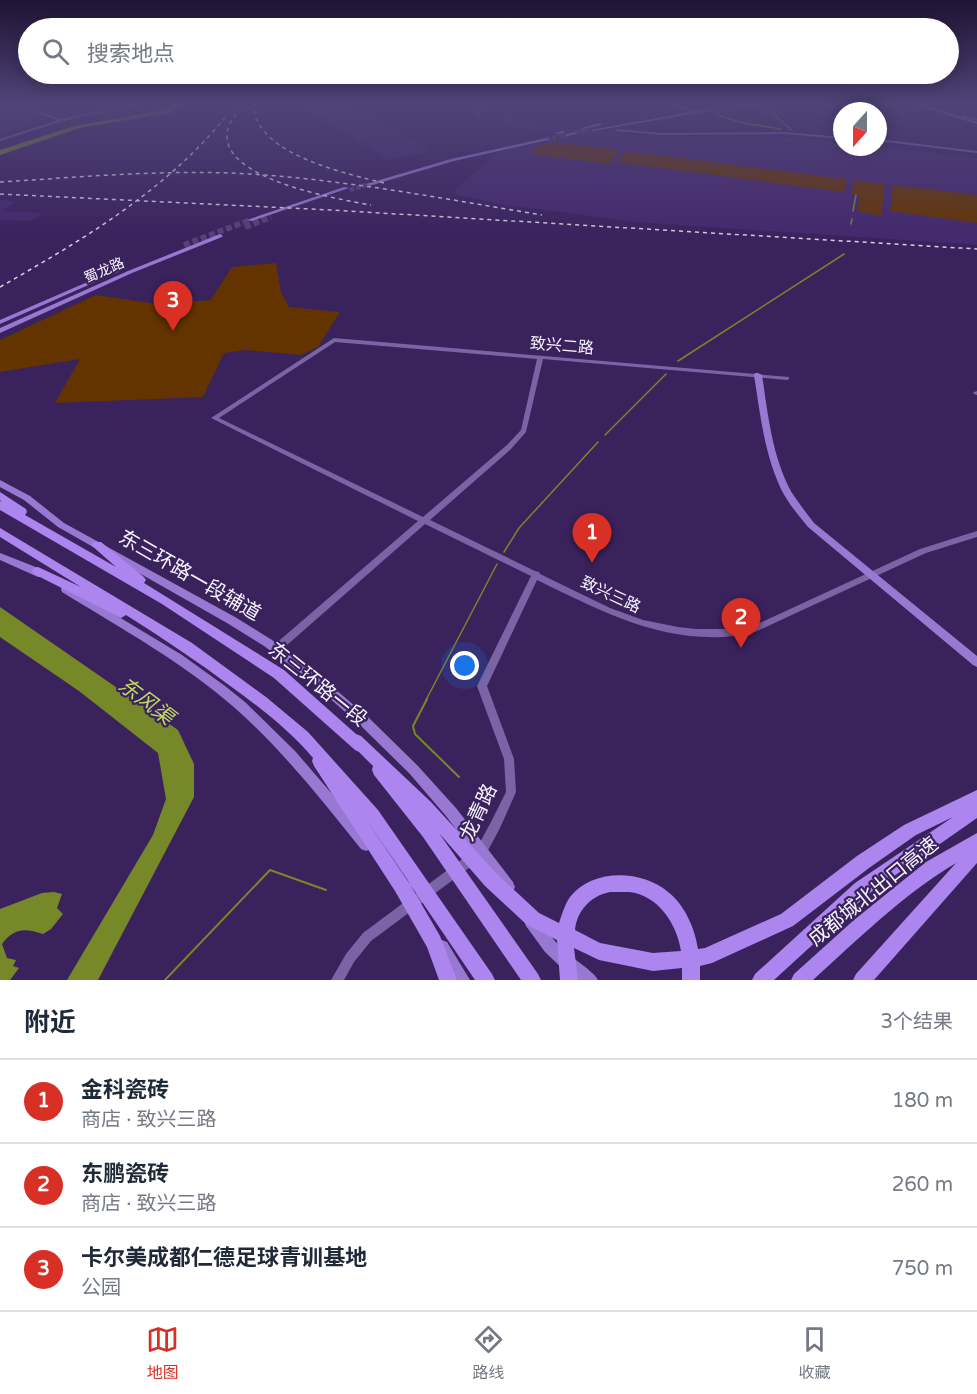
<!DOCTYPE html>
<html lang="zh">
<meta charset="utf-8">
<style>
body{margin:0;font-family:"Varela Round","Noto Sans SC",sans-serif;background:#f6f6f7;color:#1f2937}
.compass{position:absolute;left:833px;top:102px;width:54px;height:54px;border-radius:50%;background:#fff;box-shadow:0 3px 15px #0003;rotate:201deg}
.you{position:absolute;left:465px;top:666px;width:21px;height:21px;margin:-15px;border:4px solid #fff;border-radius:50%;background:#1a73e8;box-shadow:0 0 0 9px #1a73e833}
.badge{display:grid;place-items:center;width:39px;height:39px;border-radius:50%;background:#d93025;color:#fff;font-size:20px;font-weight:700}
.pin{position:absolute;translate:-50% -50px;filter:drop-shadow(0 2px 3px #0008)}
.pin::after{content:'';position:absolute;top:32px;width:21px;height:18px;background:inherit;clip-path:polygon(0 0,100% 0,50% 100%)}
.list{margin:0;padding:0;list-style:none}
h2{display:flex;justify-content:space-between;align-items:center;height:78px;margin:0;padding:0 24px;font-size:26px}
h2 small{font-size:20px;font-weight:400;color:#747a83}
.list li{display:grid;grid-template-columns:39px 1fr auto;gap:18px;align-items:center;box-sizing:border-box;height:84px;padding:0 24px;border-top:2px solid #e0e1e3}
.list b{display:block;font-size:22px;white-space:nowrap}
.list p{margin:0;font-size:20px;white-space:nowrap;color:#747a83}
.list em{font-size:20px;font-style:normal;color:#747a83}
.icon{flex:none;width:33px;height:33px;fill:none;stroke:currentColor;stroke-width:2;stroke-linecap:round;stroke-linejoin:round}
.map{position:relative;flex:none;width:977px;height:980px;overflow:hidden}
.search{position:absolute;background:#fff;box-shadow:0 3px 15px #0003;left:18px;right:18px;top:18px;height:66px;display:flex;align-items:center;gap:15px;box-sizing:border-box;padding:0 21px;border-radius:33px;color:#747a83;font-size:22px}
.sheet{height:330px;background:#fff}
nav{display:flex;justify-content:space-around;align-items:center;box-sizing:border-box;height:84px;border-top:2px solid #e0e1e3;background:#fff;font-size:16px;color:#747a83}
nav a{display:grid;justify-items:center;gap:3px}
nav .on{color:#d93025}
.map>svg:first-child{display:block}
</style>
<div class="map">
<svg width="977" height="980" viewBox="0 0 977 980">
<rect width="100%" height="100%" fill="#3a225d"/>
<!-- built -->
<g fill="#44296c">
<polygon points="0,104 32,113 52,118 1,134 0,136"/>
<polygon points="308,104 319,108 363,112 432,151 388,160 302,105"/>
<polygon points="505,121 649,137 798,138 842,143 842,147 878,147 977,158 977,245 636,222 499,204 457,195 454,191 498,152 578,134 501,125"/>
<polygon points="0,200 15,201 3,211 43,213 31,221 0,220"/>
</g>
<!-- green -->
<g fill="#643400">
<polygon points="557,142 620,150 608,164 530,154 539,145"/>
<polygon points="626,151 847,179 844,192 616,162"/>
<polygon points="855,180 885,184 881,216 857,211 860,195 851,194"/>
<polygon points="893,185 977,195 977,223 890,211"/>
<polygon points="276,263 281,292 289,307 340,312 318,347 301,355 245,350 224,353 203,397 55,403 80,359 0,372 0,340 96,295 157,304 211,300 232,267"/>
</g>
<!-- water -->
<g fill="#768828">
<polygon points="179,102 189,102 168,113 80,128 0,155 0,150 74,126 159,111"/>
<polygon points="0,607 178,730 194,764 194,797 98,980 67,980 153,835 166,799 158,753 79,691 0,637"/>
<path d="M54 892 62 894 57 908 63 914 51 929 43 934C25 928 14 928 2 944L7 958 16 960 13 966 19 968 10 980H0V909L42 893Z"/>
</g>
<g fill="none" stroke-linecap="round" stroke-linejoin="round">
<!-- stream-far1 -->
<g stroke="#768828" stroke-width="1.5">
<polyline points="765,106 791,130"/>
<polyline points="717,112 764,104"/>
<polyline points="717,115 743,123 781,129"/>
<polyline points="478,116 481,109 477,103 479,102"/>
<polyline points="853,211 856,195"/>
<polyline points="851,224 852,219"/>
<polyline points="678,361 844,254"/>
<polyline points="605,435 666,374"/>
<polyline points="504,552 519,528 598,442"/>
<polyline points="426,700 497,564"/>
</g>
<!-- stream -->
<g stroke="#768828" stroke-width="2">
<polyline points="427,699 413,726 415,734 459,777"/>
<polyline points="165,980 270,870 326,890"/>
</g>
<!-- major-tunnel-far1 -->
<g stroke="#564175" stroke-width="4.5" stroke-dasharray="4.5 2" stroke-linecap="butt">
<polyline points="675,114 711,109"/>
<polyline points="574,133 589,130"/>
<polyline points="546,139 567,135"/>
<polyline points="350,190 369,184"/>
</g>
<!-- major-tunnel -->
<g stroke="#564175" stroke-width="6" stroke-dasharray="6 3" stroke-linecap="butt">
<polyline points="245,227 271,217"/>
<polyline points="184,245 250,220"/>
</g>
<!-- minor -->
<g fill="#7b64a6" fill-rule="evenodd">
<polygon points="3,102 8,102 62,119 144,102 150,102 63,121 0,141 0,139 58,120"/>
<polygon points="962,115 977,119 977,121 961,117"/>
<polygon points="616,129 662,133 784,132 842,137 842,139 784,134 662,135 615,131"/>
<polygon points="878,139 977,151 977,153 878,141"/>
<path d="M334 338 789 377V379L787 380 543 359 526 432 511 449 430 520 535 571 539 572 540 574 610 608 643 620 678 627 696 629H733L751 627 920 549 977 531V537L926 553 755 632C745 635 734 636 723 637 654 640 597 609 537 580L487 686 514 759 516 792 500 828 485 856 371 941 354 962 344 980H331L346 954 363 933 477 848 492 820 506 792 504 759 477 686 531 576 425 524 279 652 276 653 273 652 271 649 273 646 418 521 211 418ZM335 342 537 359 521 430 507 445 423 517 219 418Z"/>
<polygon points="977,391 977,395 974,394 973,393 974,392"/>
</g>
<!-- major -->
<g fill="#9878d1" fill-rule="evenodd">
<polygon points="667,102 672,102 695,112 753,102 762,102 593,131 591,130 690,112"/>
<polygon points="907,102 913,102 977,122 977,124"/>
<polygon points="600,123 602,125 583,129 581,128"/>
<polygon points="563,131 565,133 557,134 555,133"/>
<polygon points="574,132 576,134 567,136 565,135"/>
<polygon points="546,138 548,140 454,161 369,186 366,184 451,159"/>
<polygon points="344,187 349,188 252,221 247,220"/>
<polygon points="220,234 223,236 222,237 132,273 0,333 0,328 128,271"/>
<polygon points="122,267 127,268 0,324 0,320"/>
<path d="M755 373H758L762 375C768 414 772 457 792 493 799 503 806 513 814 523L977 656V667L973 665 808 527C798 515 788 503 781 489 764 453 760 413 754 375Z"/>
<polygon points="0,480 30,496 64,523 235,617 272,640 310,668 368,717 417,765 456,808 513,882 515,887 513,892 508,894 503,892 446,816 409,773 360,725 302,674 264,646 227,623 58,527 24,500 0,487"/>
<polygon points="0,553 46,571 47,574 46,577 38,577 0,560"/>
<path d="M66 585 182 655 225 686 245 702 295 751 371 839 373 844 371 849 366 851 361 849C322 800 283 751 236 709 184 663 122 629 62 592L61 589 62 586Z"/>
<path d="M531 914 536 916C544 928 552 939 563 949 571 958 594 971 598 980H576L567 973 545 952 526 926 524 921 526 916Z"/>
<polygon points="442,940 447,942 470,980 453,980 435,947 437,942"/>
</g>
<!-- highway -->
<g fill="#ac86ee" fill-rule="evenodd">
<path d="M0 492 26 509 27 512 25 515 116 567 91 545 93 542H101L144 577 146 580 144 583 284 670 356 734 361 736 431 802 497 874 539 913 559 923C562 914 565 904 570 897 593 868 642 870 668 892 685 905 695 929 698 949L705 948 781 914 857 856 904 825 977 790V818L867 895 774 980H752L755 974 855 883 953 817 916 835 869 868 793 926 712 963 700 966V980H682V968L653 971 599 960 574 948 578 980H560L557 940 527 925 485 886 439 833 538 974 541 980H521L423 837 374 775 372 770 373 766 359 752 355 750 274 678 162 604 0 510V501L2 502 0 500ZM610 892C616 892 623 892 629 892 658 895 677 924 681 951L653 953 600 943 575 930C577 911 590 896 610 892Z"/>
<path d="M0 528 192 643 266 697 308 732 378 810 492 974 495 980H475L365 818 407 879 440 936 457 980H439L427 947 395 891 314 766 312 761 313 758C290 731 262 709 233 688 198 662 163 638 126 615L121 618 117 616 34 574 32 571 34 568 38 567 81 587 0 537Z"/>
<path d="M977 833V863L874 980H853L856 974 956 863C904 894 858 939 813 980H791L794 974 854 920 926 862Z"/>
</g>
<!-- rail -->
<g stroke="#d6d0e1" stroke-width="1.5" stroke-dasharray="4 4" stroke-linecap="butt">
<path d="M247 102C240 110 231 118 228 128 214 179 339 199 371 205"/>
<path d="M255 102C255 108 254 115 257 120 274 158 348 174 384 183"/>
<path d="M0 182C83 177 167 169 250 174 348 180 445 199 542 215"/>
<polyline points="0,194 331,210 977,249"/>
<path d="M0 287C84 239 167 190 228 114"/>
</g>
</g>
<!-- sky -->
<linearGradient id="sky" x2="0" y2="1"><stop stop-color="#201333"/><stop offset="0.43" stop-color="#4f4478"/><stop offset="1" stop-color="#4f4478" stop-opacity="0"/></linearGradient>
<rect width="977" height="239" fill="url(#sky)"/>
<g text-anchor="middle" stroke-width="4.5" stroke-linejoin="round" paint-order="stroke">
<!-- far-street labels -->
<g font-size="14" fill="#f5f3fb" stroke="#3a225d">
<text transform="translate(104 270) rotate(-24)" y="5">蜀龙路</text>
</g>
<!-- street labels -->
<g font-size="16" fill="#f5f3fb" stroke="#3a225d">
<text transform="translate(562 345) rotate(5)" y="6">致兴二路</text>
<text transform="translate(611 594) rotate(25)" y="6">致兴三路</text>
</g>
<!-- near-street labels -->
<g font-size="20" fill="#f5f3fb" stroke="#3a225d">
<text transform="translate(190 575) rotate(30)" y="7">东三环路一段辅道</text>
<text transform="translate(318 684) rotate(39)" y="7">东三环路一段</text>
<text transform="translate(478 812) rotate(-65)" y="7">龙青路</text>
<text transform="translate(873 891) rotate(-39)" y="7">成都城北出口高速</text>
</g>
<!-- near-water labels -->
<g font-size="21" font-style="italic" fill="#c0d95e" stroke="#3a225d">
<text transform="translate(146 701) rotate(37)" y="7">东风渠</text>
</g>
</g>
</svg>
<svg class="compass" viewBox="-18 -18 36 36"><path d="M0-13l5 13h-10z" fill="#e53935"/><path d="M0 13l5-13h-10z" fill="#747a83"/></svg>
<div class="you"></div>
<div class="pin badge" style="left:592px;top:563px">1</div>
<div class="pin badge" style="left:741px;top:648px">2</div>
<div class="pin badge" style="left:173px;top:331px">3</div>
<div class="search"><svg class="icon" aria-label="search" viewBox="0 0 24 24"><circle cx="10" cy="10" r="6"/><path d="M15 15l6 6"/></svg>搜索地点</div>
</div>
<section class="sheet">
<h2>附近<small>3个结果</small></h2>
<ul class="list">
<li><span class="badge">1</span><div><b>金科瓷砖</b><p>商店 · 致兴三路</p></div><em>180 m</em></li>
<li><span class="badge">2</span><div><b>东鹏瓷砖</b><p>商店 · 致兴三路</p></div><em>260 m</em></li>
<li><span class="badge">3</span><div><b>卡尔美成都仁德足球青训基地</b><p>公园</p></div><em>750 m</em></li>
</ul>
</section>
<nav>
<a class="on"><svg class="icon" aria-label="map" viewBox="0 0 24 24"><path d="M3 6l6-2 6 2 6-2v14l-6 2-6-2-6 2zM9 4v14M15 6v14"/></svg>地图</a>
<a><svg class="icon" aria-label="directions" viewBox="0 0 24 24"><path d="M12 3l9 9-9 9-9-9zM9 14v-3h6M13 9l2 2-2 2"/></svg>路线</a>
<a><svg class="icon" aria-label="saved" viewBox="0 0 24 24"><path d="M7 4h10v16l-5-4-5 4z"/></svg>收藏</a>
</nav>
